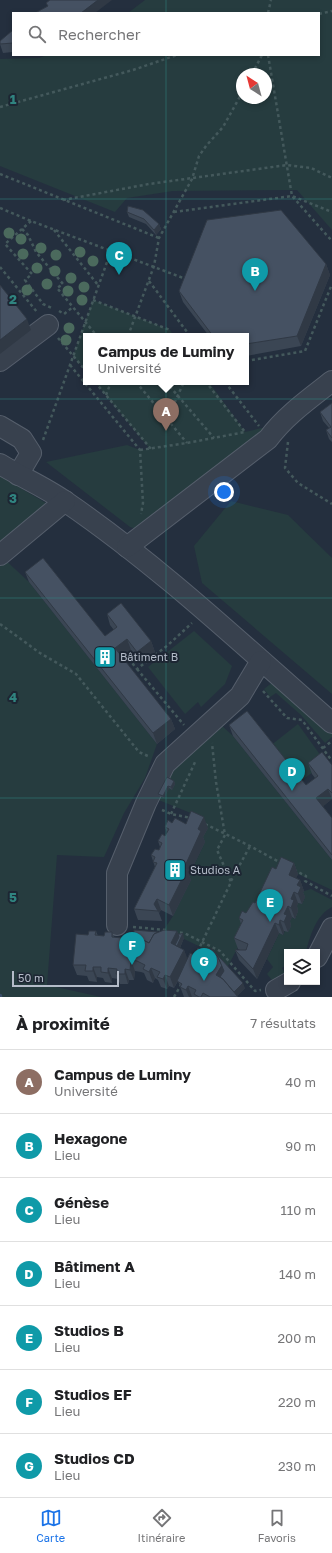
<!DOCTYPE html>
<html lang="fr">
<meta charset="utf-8">
<style>
body{margin:0;font-family:"Golos Text",sans-serif;background:#f2f2f2;color:#202124}
.controls{position:absolute;right:12px;bottom:12px;display:grid;overflow:hidden;border-radius:0px;box-shadow:0 2px 6px #0003}
.controls button{width:36px;height:36px;display:grid;place-items:center;padding:0;border:0;border-bottom:1px solid #e0e0e0;background:#fff;color:#202124;font:20px sans-serif}
.compass{position:absolute;left:236px;top:68px;width:36px;height:36px;border-radius:50%;background:#fff;box-shadow:0 2px 6px #0003;rotate:324deg}
.scale{position:absolute;left:12px;bottom:10px;width:107px;box-sizing:border-box;padding-left:4px;border:2px solid #b4bcc9;border-top:0;font-size:11px;line-height:14px;white-space:nowrap;color:#b4bcc9;-webkit-text-stroke:3px #1d2633;paint-order:stroke}
.you{position:absolute;left:224px;top:492px;width:14px;height:14px;margin:-10px;border:3px solid #fff;border-radius:50%;background:#1a73e8;box-shadow:0 0 0 6px #1a73e833}
.badge{display:grid;place-items:center;width:26px;height:26px;border-radius:50%;background:#1a73e8;color:#fff;font-size:13px;font-weight:700}
.pin{position:absolute;translate:-50% -33px;filter:drop-shadow(0 1px 2px #0008)}
.pin::after{content:'';position:absolute;top:21px;width:14px;height:12px;background:inherit;clip-path:polygon(0 0,100% 0,50% 100%)}
.popup{position:absolute;left:83px;top:333px;width:166px;height:52px;box-sizing:border-box;display:grid;place-content:center;border-radius:0px;background:#fff;filter:drop-shadow(0 1px 3px #0005);font-size:13px;white-space:nowrap;color:#757577}
.popup b{font-size:15px;color:#202124}
.popup::after{content:'';position:absolute;left:50%;top:100%;margin-left:-8px;border:8px solid transparent;border-top-color:#fff}
.list{margin:0;padding:0;list-style:none}
h2{display:flex;justify-content:space-between;align-items:center;height:52px;margin:0;padding:0 16px;font-size:17px}
h2 small{font-size:13px;font-weight:400;color:#757577}
.list li{display:grid;grid-template-columns:26px 1fr auto;gap:12px;align-items:center;box-sizing:border-box;height:64px;padding:0 16px;border-top:1px solid #e0e0e0}
.list b{display:block;font-size:15px;white-space:nowrap}
.list p{margin:0;font-size:13px;white-space:nowrap;color:#757577}
.list em{font-size:13px;font-style:normal;color:#757577}
.icon{flex:none;width:22px;height:22px;fill:none;stroke:currentColor;stroke-width:2;stroke-linecap:round;stroke-linejoin:round}
.map{position:relative;flex:none;width:332px;height:997px;overflow:hidden}
.search{position:absolute;background:#fff;box-shadow:0 2px 6px #0003;left:12px;right:12px;top:12px;height:44px;display:flex;align-items:center;gap:10px;box-sizing:border-box;padding:0 14px;border-radius:0px;color:#757577;font-size:15px}
.sheet{height:500px;background:#fff}
nav{display:flex;justify-content:space-around;align-items:center;box-sizing:border-box;height:56px;border-top:1px solid #e0e0e0;background:#fff;font-size:11px;color:#757577}
nav a{display:grid;justify-items:center;gap:2px}
nav .on{color:#1a73e8}
.map>svg:first-child{display:block}
</style>
<div class="map">
<svg width="332" height="997" viewBox="0 0 332 997">
<rect width="100%" height="100%" fill="#242f3e"/>
<!-- green -->
<g fill="#263c3f" fill-rule="evenodd">
<path d="M145 0H332V230L297 190 173 191 127 198 115 212 0 166V59L39 58 47 55H319V13H128ZM242 74H266V98H242Z"/>
<polygon points="93,300 170,330 174,336 86,336 86,371 73,356"/>
<polygon points="95,382 209,382 245,432 266,427 262,434 140,530 130,527 46,462 127,445 140,450 150,449"/>
<polygon points="0,476 51,506 0,549"/>
<polygon points="231,501 288,515 332,558 332,694 202,583 194,546"/>
<polygon points="2,557 29,582 157,744 145,778 124,813 104,857 57,855 47,985 101,997 0,997 0,559"/>
<polygon points="194,631 232,666 225,684 201,707 198,702 185,714 148,667"/>
<polygon points="273,682 332,733 332,737 325,743 301,715 276,693 270,697 264,689"/>
<polygon points="220,724 233,736 332,860 332,890 285,868 247,930 227,968 213,953 184,939 159,937 173,916 191,880 188,878 205,842 202,840 198,816 156,799 172,767"/>
<polygon points="298,724 326,763 299,782 270,746"/>
<path d="M311 889 332 900V907C316 915 310 936 306 952H287V964L282 968 287 977 275 984 267 974 273 967 267 959 279 933 283 935 292 917 294 919 295 909 298 903 302 904 305 897 301 896 304 891Z"/>
</g>
<g fill="none" stroke-linecap="round" stroke-linejoin="round">
<!-- stream -->
<polyline stroke="#394c67" stroke-width="4.5" points="0,996 0,997"/>
<!-- minor casing -->
<g stroke="#565f6c" stroke-width="22">
<g id="minor">
<polyline points="0,361 48,325"/>
<polyline points="0,426 22,439 31,453 18,475"/>
<path d="M0 464C21 477 45 487 66 502 161 567 245 647 332 723"/>
<path d="M127 547 268 439C285 416 309 399 332 381"/>
<polyline points="0,555 65,501"/>
<polyline points="117,925 117,873 146,803 165,764 240,696 261,661"/>
<polyline points="317,957 332,928"/>
<polyline points="276,990 290,982"/>
</g>
</g>
<!-- path -->
<g stroke="#44595c" stroke-width="2.5" stroke-dasharray="3 3" stroke-linecap="butt">
<polyline points="268,13 271,0"/>
<polyline points="319,14 332,11"/>
<polyline points="268,55 292,196 332,212"/>
<polyline points="252,74 262,55"/>
<polyline points="0,107 133,70 177,55"/>
<polyline points="0,174 159,238"/>
<polyline points="63,200 149,184 287,165 311,168 332,178"/>
<polyline points="0,208 31,221 186,279"/>
<polyline points="174,212 292,196 332,241"/>
<polyline points="31,221 5,244 32,274 25,280 43,304 52,308"/>
<polyline points="22,229 28,235 36,252 63,284 57,288 97,336"/>
<polyline points="54,230 98,285"/>
<polyline points="0,267 37,312"/>
<polyline points="149,281 190,336"/>
<polyline points="93,300 170,330"/>
<polyline points="59,311 64,314 73,307"/>
<polyline points="128,336 154,266 159,238 192,179 199,156 206,146 223,127 242,93"/>
<polyline points="58,338 86,371"/>
<polyline points="246,361 305,351 332,284"/>
<polyline points="70,365 140,450 143,503 141,514"/>
<polyline points="95,382 151,449"/>
<polyline points="136,382 187,443"/>
<polyline points="166,382 214,438"/>
<polyline points="225,382 259,426"/>
<polyline points="106,395 111,382"/>
<polyline points="167,419 184,382"/>
<polyline points="43,440 111,251"/>
<polyline points="288,442 285,468 298,483 332,504"/>
<polyline points="140,450 187,443 245,432 206,382"/>
<polyline points="0,624 40,653 76,674 139,752 150,757"/>
<polyline points="125,654 137,669 168,645 192,623"/>
<polyline points="137,669 184,725"/>
<polyline points="263,691 287,718 302,720 332,761"/>
<polyline points="323,748 332,741"/>
<polyline points="162,810 171,814 191,818"/>
<polyline points="171,814 196,760"/>
<polyline points="205,824 250,846 281,863"/>
<polyline points="294,870 306,876 305,881 332,896"/>
<polyline points="231,881 250,846"/>
<polyline points="133,927 166,930"/>
<polyline points="174,932 184,933 220,951 255,991 261,990"/>
<polyline points="195,957 231,882 217,850 225,835 216,782 212,743"/>
<polyline points="174,997 181,985"/>
</g>
<!-- minor -->
<use href="#minor" stroke="#38414e" stroke-width="20"/>
</g>
<!-- trees -->
<g fill="#4b6a5d">
<circle cx="9" cy="233" r="5.5"/>
<circle cx="21" cy="239" r="5.5"/>
<circle cx="41" cy="248" r="5.5"/>
<circle cx="80" cy="252" r="5.5"/>
<circle cx="23" cy="254" r="5.5"/>
<circle cx="56" cy="255" r="5.5"/>
<circle cx="93" cy="261" r="5.5"/>
<circle cx="37" cy="268" r="5.5"/>
<circle cx="55" cy="271" r="5.5"/>
<circle cx="71" cy="278" r="5.5"/>
<circle cx="47" cy="284" r="5.5"/>
<circle cx="84" cy="287" r="5.5"/>
<circle cx="27" cy="290" r="5.5"/>
<circle cx="68" cy="291" r="5.5"/>
<circle cx="82" cy="300" r="5.5"/>
<circle cx="69" cy="328" r="5.5"/>
<circle cx="66" cy="340" r="5.5"/>
</g>
<!-- wall -->
<g fill="#3b4654">
<polygon points="13,30 13,52 3,53 0,44"/>
<polygon points="127,212 159,224 161,229 156,235 146,224 129,217"/>
<polygon points="326,264 330,275 301,346 246,356 246,336 209,336 183,302 179,291"/>
<polygon points="332,403 332,442 329,439 326,430 329,428 323,421 320,412"/>
<polygon points="25,572 105,636 114,630 110,625 107,614 151,641 155,652 141,663 131,650 122,657 171,719 175,729 157,744 29,582"/>
<polygon points="229,725 306,785 315,778 312,774 308,763 332,765 332,799 323,806 332,818 332,860 233,736"/>
<polygon points="174,781 175,784 172,790 169,788 164,798 159,796 158,794"/>
<polygon points="172,823 186,824 208,828 203,837 205,842 189,875 191,880 173,916 161,910 159,913 162,921 138,920 134,909 155,867 151,855 159,850 160,847 158,841 165,836 167,833 165,827"/>
<polygon points="294,863 298,874 296,878 300,880 304,891 303,892 305,897 302,904 298,903 297,906 298,911 295,919 292,917 290,921 291,926 288,932 284,931 283,935 279,933 257,979 239,960 235,950 240,950 238,949 234,938 241,924 239,918 246,913 255,903 276,869"/>
<polygon points="96,931 98,936 104,936 112,932 114,937 134,939 158,932 177,931 178,934 184,938 180,948 184,950 187,959 245,988 237,996 238,997 184,997 178,981 174,988 169,986 167,989 161,987 158,980 155,978 153,983 147,980 144,973 141,972 135,971 134,980 129,980 128,984 120,984 118,979 112,978 112,983 105,982 103,978 97,977 97,982 89,981 87,976 77,975 73,965 88,935"/>
</g>
<!-- shaded-wall -->
<g fill="#303945">
<polygon points="98,0 112,0 95,13 81,13"/>
<polygon points="159,224 161,229 156,235 154,230"/>
<polygon points="326,264 330,275 301,346 297,336"/>
<polygon points="27,319 31,330 0,354 0,340"/>
<polygon points="127,639 131,650 119,659 115,648"/>
<polygon points="151,641 155,652 141,663 137,652"/>
<polygon points="171,719 175,729 157,744 153,733"/>
<polygon points="174,781 175,784 172,790 171,787"/>
<polygon points="168,786 169,788 164,798 163,796"/>
<polygon points="328,789 332,799 320,809 316,798"/>
<polygon points="204,817 208,828 203,837 205,842 189,875 191,880 173,916 169,905 184,868 198,829"/>
<polygon points="294,863 298,874 293,886 289,875"/>
<polygon points="300,880 304,891 303,892 305,897 302,904 298,894 297,885"/>
<polygon points="294,892 298,903 297,906 298,911 295,919 291,908 291,899"/>
<polygon points="157,899 161,910 159,913 154,904"/>
<polygon points="288,906 292,917 290,921 291,926 288,932 284,922 284,914"/>
<polygon points="280,920 284,931 283,935 279,925"/>
<polygon points="275,923 279,933 257,979 253,969"/>
<polygon points="177,931 180,939 183,933 184,938 177,955 171,943"/>
<polygon points="184,950 188,960 174,988 170,977"/>
<polygon points="131,960 135,971 134,980 130,970"/>
<polygon points="222,965 226,975 222,983 216,975"/>
<polygon points="93,967 97,977 97,982 93,971"/>
<polygon points="108,968 112,978 112,983 108,973"/>
<polygon points="151,968 155,978 153,983 149,972"/>
<polygon points="125,969 129,980 128,984 125,974"/>
<polygon points="165,975 169,986 167,989 163,979"/>
<polygon points="243,983 245,988 236,997 232,993"/>
<polygon points="188,986 192,997 189,997 186,990"/>
</g>
<!-- building -->
<g fill="#455162" stroke="#303945">
<polygon points="50,0 98,0 81,13 35,13 48,6 46,3"/>
<polygon points="13,30 13,43 0,44 0,41"/>
<polygon points="128,206 143,210 159,224 154,230 144,219 127,212"/>
<polygon points="281,210 326,264 297,336 246,344 246,336 213,336 179,291 207,220"/>
<polygon points="0,285 27,319 0,340"/>
<polygon points="332,403 332,438 326,430 331,427 320,412"/>
<polygon points="43,558 105,636 117,627 107,614 121,603 151,641 137,652 127,639 115,648 171,719 153,733 25,572"/>
<polygon points="247,711 306,785 318,776 308,763 322,752 332,765 332,793 328,789 316,798 332,818 332,855 229,725"/>
<polygon points="167,777 174,781 171,787 168,786 163,796 158,794"/>
<polygon points="191,811 204,817 198,829 201,831 184,868 187,869 169,905 157,899 154,904 158,911 134,909 157,863 153,862 155,857 151,855 155,849 159,850 162,843 158,841 162,834 165,836 169,829 165,827 168,820 172,823 175,818 186,824"/>
<polygon points="281,857 294,863 289,875 300,880 297,885 301,887 298,894 294,892 291,899 294,900 291,908 288,906 284,914 287,915 284,922 280,920 279,925 275,923 253,969 235,950 246,950 248,944 234,938 243,920 239,918 242,911 246,913 253,902 255,903 272,867 276,869"/>
<polygon points="134,930 158,932 154,934 149,943 143,940 134,939"/>
<polygon points="164,930 177,931 171,943 184,950 170,977 165,975 163,979 157,977 160,972 151,968 149,972 143,969 145,965 137,961 131,960 130,970 125,969 125,974 116,974 117,969 108,968 108,973 101,972 101,967 93,967 93,971 85,971 86,965 73,965 76,934 88,935 89,931 96,931 95,935 104,936 105,932 112,932 112,937 143,940 149,943 154,934"/>
<polygon points="183,933 177,946 175,945 179,937 178,934 181,934"/>
<polygon points="209,948 218,957 222,965 216,975 223,979 238,997 210,997 203,993 201,997 199,997 194,994 196,990 188,986 186,990 180,987 182,984 177,981 190,953 204,960"/>
<polygon points="211,948 243,983 234,992 223,979 220,977 224,971 218,957 211,949"/>
</g>
<!-- grid -->
<path fill="none" stroke="#308480" stroke-width="1" stroke-opacity="0.55" d="M166 0V13M166 55V997M0 199H332M0 399H332M0 598H332M0 798H332"/>
<!-- icons -->
<defs>
<g id="building-square" transform="scale(1.15)"><rect x="-9" y="-9" width="18" height="18" rx="4" fill="#0f9aa8" stroke="#1d2633"/><path d="M-4-6H4V6H1V3H-1V6H-4ZM-2.5-4.3h1.7v1.8h-1.7ZM.8-4.3h1.7v1.8H.8ZM-2.5-1h1.7V.8h-1.7ZM.8-1h1.7V.8H.8Z" fill="#fff"/></g>
</defs>
<g fill-rule="evenodd">
<use href="#building-square" x="105" y="657"/>
<use href="#building-square" x="175" y="870"/>
</g>
<g text-anchor="middle" stroke-width="4" stroke-linejoin="round" paint-order="stroke">
<!-- poi labels -->
<g font-size="11" fill="#b4bcc9" stroke="#1d2633" text-anchor="start">
<text x="120" y="661">Bâtiment B</text>
<text x="190" y="874">Studios A</text>
</g>
</g>
<g font-size="13" text-anchor="middle" font-weight="bold" fill="#308480" stroke="#1d2633" stroke-width="4" stroke-linejoin="round" paint-order="stroke">
<text x="13" y="104">1</text>
<text x="13" y="304">2</text>
<text x="13" y="503">3</text>
<text x="13" y="702">4</text>
<text x="13" y="902">5</text>
</g>
</svg>
<div class="controls">
<button><svg class="icon" aria-label="layers" viewBox="0 0 24 24"><path d="M12 4l9 5-9 5-9-5zM3 14l9 5 9-5"/></svg></button>
</div>
<svg class="compass" viewBox="-18 -18 36 36"><path d="M0-13l5 13h-10z" fill="#e53935"/><path d="M0 13l5-13h-10z" fill="#757577"/></svg>
<div class="scale">50 m</div>
<div class="you"></div>
<div class="pin badge" style="left:166px;top:431px;background:#8d6e63">A</div>
<div class="popup"><b>Campus de Luminy</b>Université</div>
<div class="pin badge" style="left:255px;top:291px;background:#0f9aa8">B</div>
<div class="pin badge" style="left:119px;top:275px;background:#0f9aa8">C</div>
<div class="pin badge" style="left:292px;top:791px;background:#0f9aa8">D</div>
<div class="pin badge" style="left:270px;top:922px;background:#0f9aa8">E</div>
<div class="pin badge" style="left:132px;top:965px;background:#0f9aa8">F</div>
<div class="pin badge" style="left:204px;top:981px;background:#0f9aa8">G</div>
<div class="search"><svg class="icon" aria-label="search" viewBox="0 0 24 24"><circle cx="10" cy="10" r="6"/><path d="M15 15l6 6"/></svg>Rechercher</div>
</div>
<section class="sheet">
<h2>À proximité<small>7 résultats</small></h2>
<ul class="list">
<li><span class="badge" style="background:#8d6e63">A</span><div><b>Campus de Luminy</b><p>Université</p></div><em>40 m</em></li>
<li><span class="badge" style="background:#0f9aa8">B</span><div><b>Hexagone</b><p>Lieu</p></div><em>90 m</em></li>
<li><span class="badge" style="background:#0f9aa8">C</span><div><b>Génèse</b><p>Lieu</p></div><em>110 m</em></li>
<li><span class="badge" style="background:#0f9aa8">D</span><div><b>Bâtiment A</b><p>Lieu</p></div><em>140 m</em></li>
<li><span class="badge" style="background:#0f9aa8">E</span><div><b>Studios B</b><p>Lieu</p></div><em>200 m</em></li>
<li><span class="badge" style="background:#0f9aa8">F</span><div><b>Studios EF</b><p>Lieu</p></div><em>220 m</em></li>
<li><span class="badge" style="background:#0f9aa8">G</span><div><b>Studios CD</b><p>Lieu</p></div><em>230 m</em></li>
</ul>
</section>
<nav>
<a class="on"><svg class="icon" aria-label="map" viewBox="0 0 24 24"><path d="M3 6l6-2 6 2 6-2v14l-6 2-6-2-6 2zM9 4v14M15 6v14"/></svg>Carte</a>
<a><svg class="icon" aria-label="directions" viewBox="0 0 24 24"><path d="M12 3l9 9-9 9-9-9zM9 14v-3h6M13 9l2 2-2 2"/></svg>Itinéraire</a>
<a><svg class="icon" aria-label="saved" viewBox="0 0 24 24"><path d="M7 4h10v16l-5-4-5 4z"/></svg>Favoris</a>
</nav>
